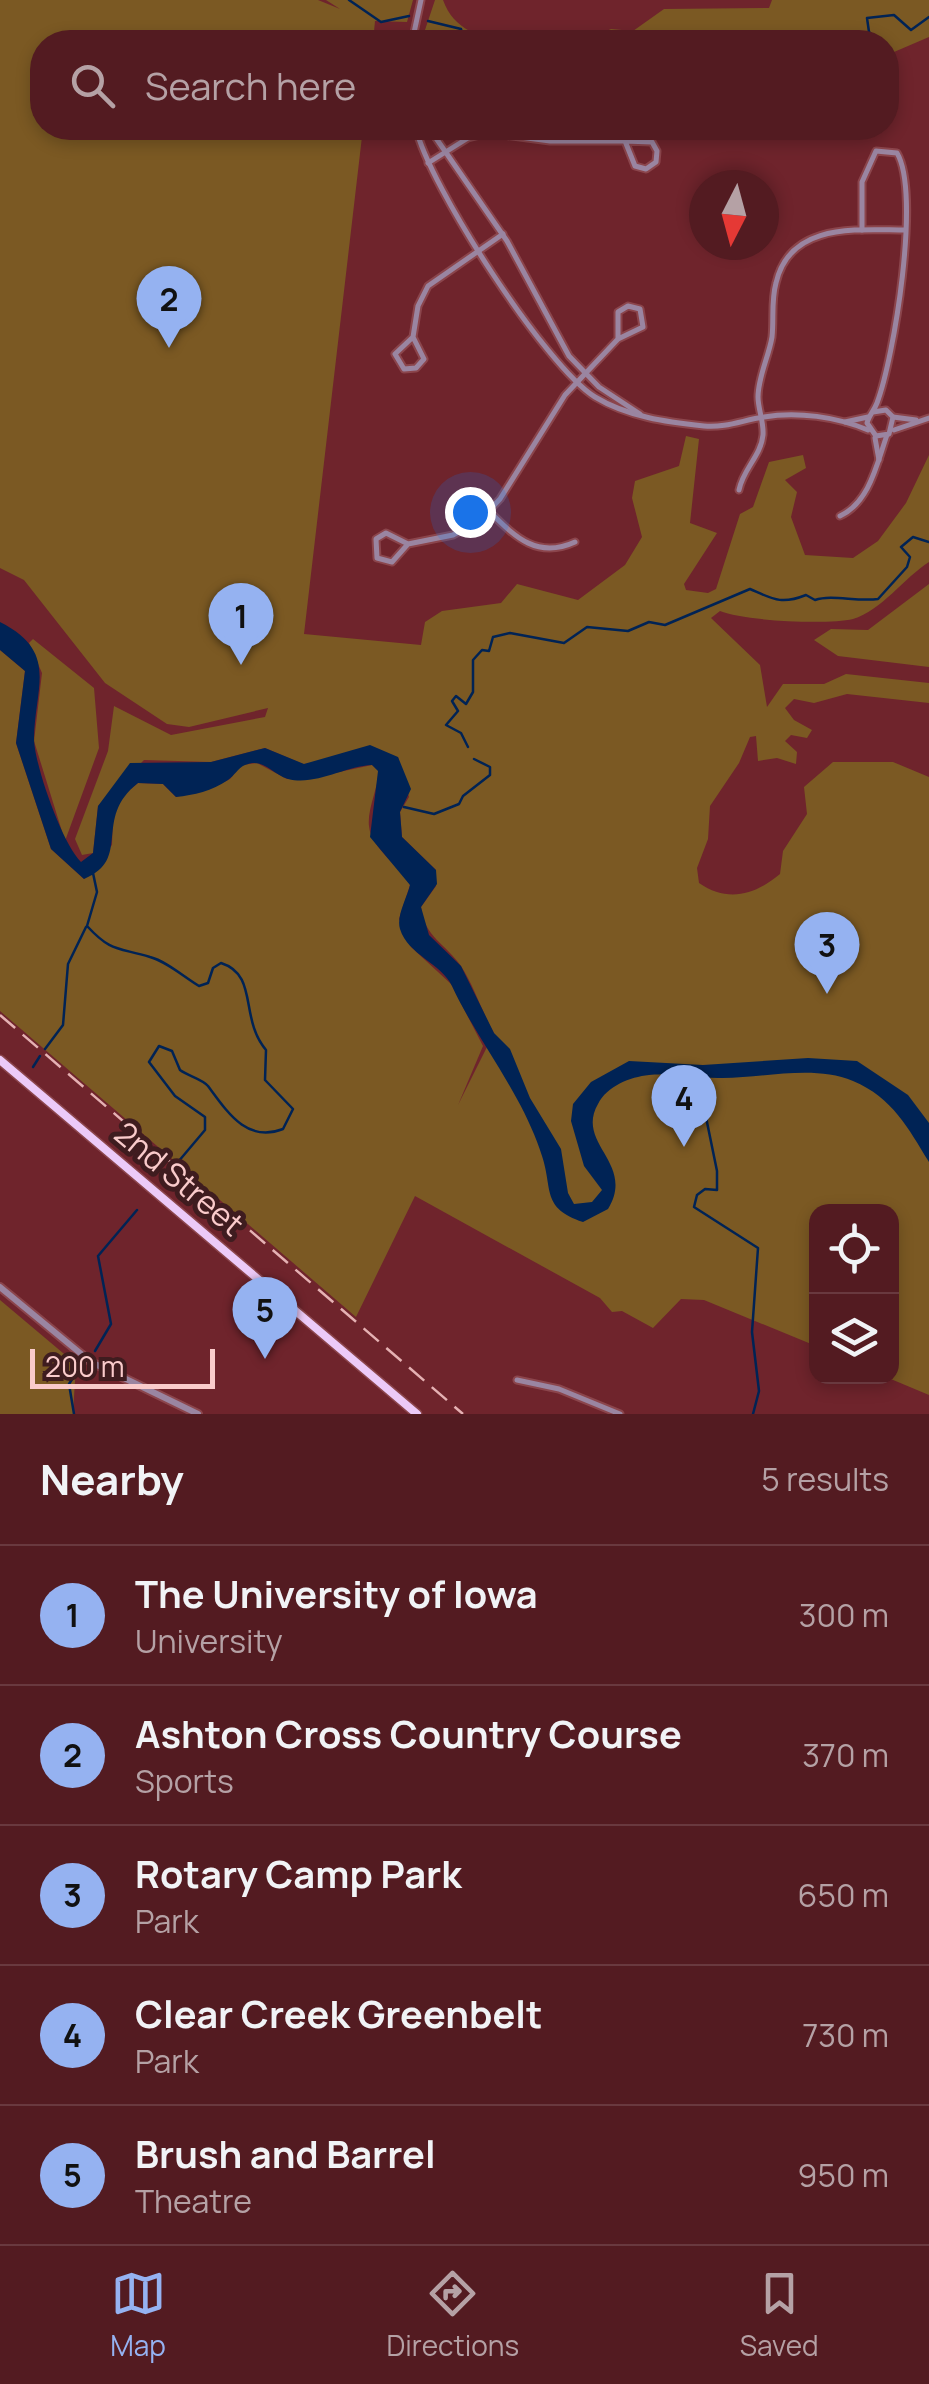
<!DOCTYPE html>
<style>
body{margin:0;font-family:Manrope,sans-serif;background:#59242a;color:#f1f3f6}
.controls{position:absolute;right:30px;bottom:30px;display:grid;overflow:hidden;border-radius:20px;box-shadow:0 5px 15px #0003}
.controls button{width:90px;height:90px;display:grid;place-items:center;padding:0;border:0;border-bottom:2px solid #69393f;background:#531b21;color:#f1f3f6;font:50px sans-serif}
.compass{position:absolute;left:689px;top:170px;width:90px;height:90px;border-radius:50%;background:#531b21;box-shadow:0 5px 15px #0003;rotate:186deg}
.scale{position:absolute;left:30px;bottom:25px;width:185px;box-sizing:border-box;padding-left:10px;border:5px solid #facbcb;border-top:0;font-size:28px;line-height:35px;white-space:nowrap;color:#facbcb;-webkit-text-stroke:8px #3f1c1f;paint-order:stroke}
.you{position:absolute;left:470px;top:512px;width:35px;height:35px;margin:-25px;border:8px solid #fff;border-radius:50%;background:#1a73e8;box-shadow:0 0 0 15px #1a73e833}
.badge{display:grid;place-items:center;width:65px;height:65px;border-radius:50%;background:#95b2f1;color:#111;font-size:32px;font-weight:700}
.pin{position:absolute;translate:-50% -82px;filter:drop-shadow(0 2px 5px #0008)}
.pin::after{content:'';position:absolute;top:52px;width:35px;height:30px;background:inherit;clip-path:polygon(0 0,100% 0,50% 100%)}
.list{margin:0;padding:0;list-style:none}
h2{display:flex;justify-content:space-between;align-items:center;height:130px;margin:0;padding:0 40px;font-size:42px}
h2 small{font-size:32px;font-weight:400;color:#b5a1a5}
.list li{display:grid;grid-template-columns:65px 1fr auto;gap:30px;align-items:center;box-sizing:border-box;height:140px;padding:0 40px;border-top:2px solid #69393f}
.list b{display:block;font-size:38px;white-space:nowrap}
.list p{margin:0;font-size:32px;white-space:nowrap;color:#b5a1a5}
.list em{font-size:32px;font-style:normal;color:#b5a1a5}
.icon{flex:none;width:55px;height:55px;fill:none;stroke:currentColor;stroke-width:2;stroke-linecap:round;stroke-linejoin:round}
.map{position:relative;flex:none;width:929px;height:1414px;overflow:hidden}
.search{position:absolute;background:#531b21;box-shadow:0 5px 15px #0003;left:30px;right:30px;top:30px;height:110px;display:flex;align-items:center;gap:25px;box-sizing:border-box;padding:0 35px;border-radius:40px;color:#b5a1a5;font-size:38px}
.sheet{height:830px;background:#531b21}
nav{display:flex;justify-content:space-around;align-items:center;box-sizing:border-box;height:140px;border-top:2px solid #69393f;background:#531b21;font-size:28px;color:#b5a1a5}
nav a{display:grid;justify-items:center;gap:5px}
nav .on{color:#95b2f1}
.map>svg:first-child{display:block}
</style>
<div class="map">
<svg width="929" height="1414" viewBox="0 0 929 1414">
<rect width="100%" height="100%" fill="#6f242c"/>
<!-- green -->
<g fill="#7b5923">
<path d="M0 0H318L340 9 326 0H413L407 22 375 21 373 42H42V128H363L304 634 421 645 425 622 442 611 501 603 517 584 578 600 625 565 642 537 632 498 635 481 679 466 686 436 699 439 690 523 717 533 684 584 686 590 708 593 716 589 740 514 753 507 769 462 803 455 806 468 785 480 797 492 791 517 805 555 853 558 878 541 906 503 929 455V562C905 577 881 611 853 619 827 625 744 621 720 611L711 618 760 665 767 707 783 684H824L846 674 929 683V703L847 694 814 703 794 699 785 708 794 720 812 730 807 738 791 735 785 741 797 752 796 764 777 758 758 761 756 736 750 737 739 763 710 806 708 839 697 868 699 883C728 903 755 895 780 874L783 851 807 814 804 787 833 762H893L929 777V1395L886 1377 892 1376V1212H816V1346L704 1300 681 1299 653 1328 622 1311 612 1312 600 1298 415 1196 356 1317 0 1011V650L25 671 16 743 51 849 84 879 112 845 113 814 123 795 138 783 163 784 176 797 214 787 230 779 241 765 257 763 287 779 311 778 372 765 379 771C378 788 367 810 369 826 371 849 400 865 410 885L399 919 411 947 451 984 483 1046 458 1105 494 1033C482 1012 474 986 461 966 446 944 424 937 421 907L436 886V870L402 837 400 812 409 797 398 757 303 764 265 748 211 762 144 760 98 806 93 853 82 855 75 839 108 751 114 706 171 735 265 717 268 708 189 727 167 724 105 683 24 580 0 568Z"/>
<path d="M435 0H443C457 40 503 44 539 37L547 42H434L425 30Z"/>
<polygon points="772,0 929,0 929,37 887,55 886,42 582,42 611,29 633,31 664,9 769,8"/>
<polygon points="929,584 929,667 838,656 814,640 831,629 868,630"/>
<polygon points="33,639 94,688 99,748 65,841 34,741 42,673 29,643"/>
<polygon points="0,1300 76,1364 73,1414 0,1414"/>
</g>
<!-- water -->
<path fill="#002355" d="M0 622C59 652 35 686 34 738 34 764 62 843 81 862L93 853 98 806 130 763 211 762 265 748 304 764 370 745 398 757 411 789 400 812 402 837 436 870 437 884 421 907 429 935 461 966 494 1033 510 1049 530 1098 561 1149 568 1193 574 1204 592 1202 602 1190 584 1166 571 1121 573 1104 591 1082 629 1061 703 1065 808 1058 857 1061 908 1095 929 1123V1162C908 1128 893 1098 853 1081 812 1064 761 1079 718 1078 695 1078 671 1073 649 1075 630 1077 607 1086 598 1104 575 1144 636 1163 608 1209L583 1222C541 1208 553 1189 542 1156 536 1137 527 1117 517 1099 496 1060 470 1025 452 986 441 963 408 955 400 929 396 916 407 898 410 885L370 837 378 771 372 765C345 766 316 786 288 779 272 774 263 757 245 765 238 768 234 776 228 780 212 791 194 795 176 797L163 784 138 783C92 819 133 859 84 879L51 849 16 743 25 671 0 650Z"/>
<g fill="none" stroke-linecap="round" stroke-linejoin="round">
<!-- stream -->
<g stroke="#002355" stroke-width="2.5">
<polyline points="349,0 381,22 409,16"/>
<polyline points="428,21 461,29 465,42"/>
<polyline points="879,42 869,32 867,18 894,15 911,30 929,17"/>
<path d="M468 747 461 733 446 725 458 711 452 701 456 696 466 704 473 692V660L482 650 489 651 493 637 510 633 564 643 587 627 628 631 649 622 665 625 750 589C773 599 781 605 806 595L815 600C832 594 856 602 878 599L907 567 910 557 901 547 913 537 929 542"/>
<polyline points="404,807 434,814 459,804 463,796 490,775 490,767 474,759"/>
<path d="M93 873 97 892 87 926C112 953 118 947 150 957 166 961 184 977 199 986L208 983 213 968 221 963C259 975 239 1018 266 1050L265 1080 293 1109 283 1129C247 1143 228 1113 208 1086 202 1079 188 1076 180 1070L172 1051 159 1046 149 1062 175 1096 205 1117V1130L178 1162"/>
<polyline points="45,1049 63,1025 68,964 86,927"/>
<polyline points="33,1067 40,1056"/>
<polyline points="680,1075 695,1080 700,1088 717,1171 717,1190 705,1189 697,1195 694,1207 758,1248 752,1332 759,1391 753,1414"/>
<polyline points="166,1176 172,1169"/>
<polyline points="95,1351 111,1324 98,1256 137,1210"/>
<polyline points="74,1414 69,1384 78,1370"/>
</g>
<!-- minor casing -->
<g stroke="#8b454c" stroke-width="9">
<g id="minor">
<polyline points="412,42 421,0"/>
<path d="M416 128C428 184 546 367 595 397 628 417 667 422 704 426 726 428 743 420 764 417 797 411 837 417 868 430"/>
<polyline points="429,128 507,241 569,356 599,387 640,414"/>
<polyline points="428,163 468,138 488,133 550,141 625,141 635,166 646,169 656,162 657,151 652,142 625,141"/>
<path d="M862 230V182L876 151 897 153C921 193 894 358 877 403 874 411 869 415 867 423L876 436 889 434 893 417 886 410 873 412"/>
<polyline points="413,337 424,359 416,368 404,369 395,354 413,337 418,306 428,286 503,234"/>
<polyline points="893,417 916,420"/>
<polyline points="845,422 868,417"/>
<polyline points="894,430 929,418"/>
<polyline points="875,438 879,460"/>
<path d="M739 490C743 469 761 456 763 435 764 422 758 409 758 397 758 377 769 356 772 337 774 319 771 301 776 283 790 222 857 230 905 230"/>
<path d="M490 512C516 538 538 559 575 542"/>
<path d="M840 516C870 502 877 463 887 435"/>
<polyline points="408,544 392,562 377,558 376,539 386,533 408,544 453,535 481,519 500,499 565,395 618,339 643,327 640,309 628,306 618,312 618,339"/>
<polyline points="517,1380 559,1389 620,1414"/>
</g>
</g>
<!-- tertiary casing -->
<g stroke="#8b454c" stroke-width="10">
<polyline id="tertiary" points="0,1287 91,1362 198,1414"/>
</g>
<!-- primary casing -->
<g stroke="#8b454c" stroke-width="11">
<polyline id="primary" points="0,1060 417,1414"/>
</g>
<!-- minor -->
<use href="#minor" stroke="#9a85a1" stroke-width="5"/>
<!-- tertiary -->
<use href="#tertiary" stroke="#9a85a1" stroke-width="6"/>
<!-- primary -->
<use href="#primary" stroke="#eccaf8" stroke-width="8"/>
<!-- rail -->
<polyline stroke="#e5b1b3" stroke-width="2.5" stroke-dasharray="20 10" stroke-linecap="butt" points="0,1015 463,1414"/>
</g>
<g text-anchor="middle" stroke-width="10" stroke-linejoin="round" paint-order="stroke">
<!-- street labels -->
<g font-size="32" fill="#facbcb" stroke="#3f1c1f">
<text transform="translate(179 1179) rotate(40)" y="11">2nd Street</text>
</g>
</g>
</svg>
<div class="controls">
<button><svg class="icon" aria-label="locate" viewBox="0 0 24 24"><circle cx="12" cy="12" r="6"/><path d="M12 2v4M12 18v4M2 12h4M18 12h4"/></svg></button>
<button><svg class="icon" aria-label="layers" viewBox="0 0 24 24"><path d="M12 4l9 5-9 5-9-5zM3 14l9 5 9-5"/></svg></button>
</div>
<svg class="compass" viewBox="-18 -18 36 36"><path d="M0-13l5 13h-10z" fill="#e53935"/><path d="M0 13l5-13h-10z" fill="#b5a1a5"/></svg>
<div class="scale">200 m</div>
<div class="you"></div>
<div class="pin badge" style="left:241px;top:665px">1</div>
<div class="pin badge" style="left:169px;top:348px">2</div>
<div class="pin badge" style="left:827px;top:994px">3</div>
<div class="pin badge" style="left:684px;top:1147px">4</div>
<div class="pin badge" style="left:265px;top:1359px">5</div>
<div class="search"><svg class="icon" aria-label="search" viewBox="0 0 24 24"><circle cx="10" cy="10" r="6"/><path d="M15 15l6 6"/></svg>Search here</div>
</div>
<section class="sheet">
<h2>Nearby<small>5 results</small></h2>
<ul class="list">
<li><span class="badge">1</span><div><b>The University of Iowa</b><p>University</p></div><em>300 m</em></li>
<li><span class="badge">2</span><div><b>Ashton Cross Country Course</b><p>Sports</p></div><em>370 m</em></li>
<li><span class="badge">3</span><div><b>Rotary Camp Park</b><p>Park</p></div><em>650 m</em></li>
<li><span class="badge">4</span><div><b>Clear Creek Greenbelt</b><p>Park</p></div><em>730 m</em></li>
<li><span class="badge">5</span><div><b>Brush and Barrel</b><p>Theatre</p></div><em>950 m</em></li>
</ul>
</section>
<nav>
<a class="on"><svg class="icon" aria-label="map" viewBox="0 0 24 24"><path d="M3 6l6-2 6 2 6-2v14l-6 2-6-2-6 2zM9 4v14M15 6v14"/></svg>Map</a>
<a><svg class="icon" aria-label="directions" viewBox="0 0 24 24"><path d="M12 3l9 9-9 9-9-9zM9 14v-3h6M13 9l2 2-2 2"/></svg>Directions</a>
<a><svg class="icon" aria-label="saved" viewBox="0 0 24 24"><path d="M7 4h10v16l-5-4-5 4z"/></svg>Saved</a>
</nav>
